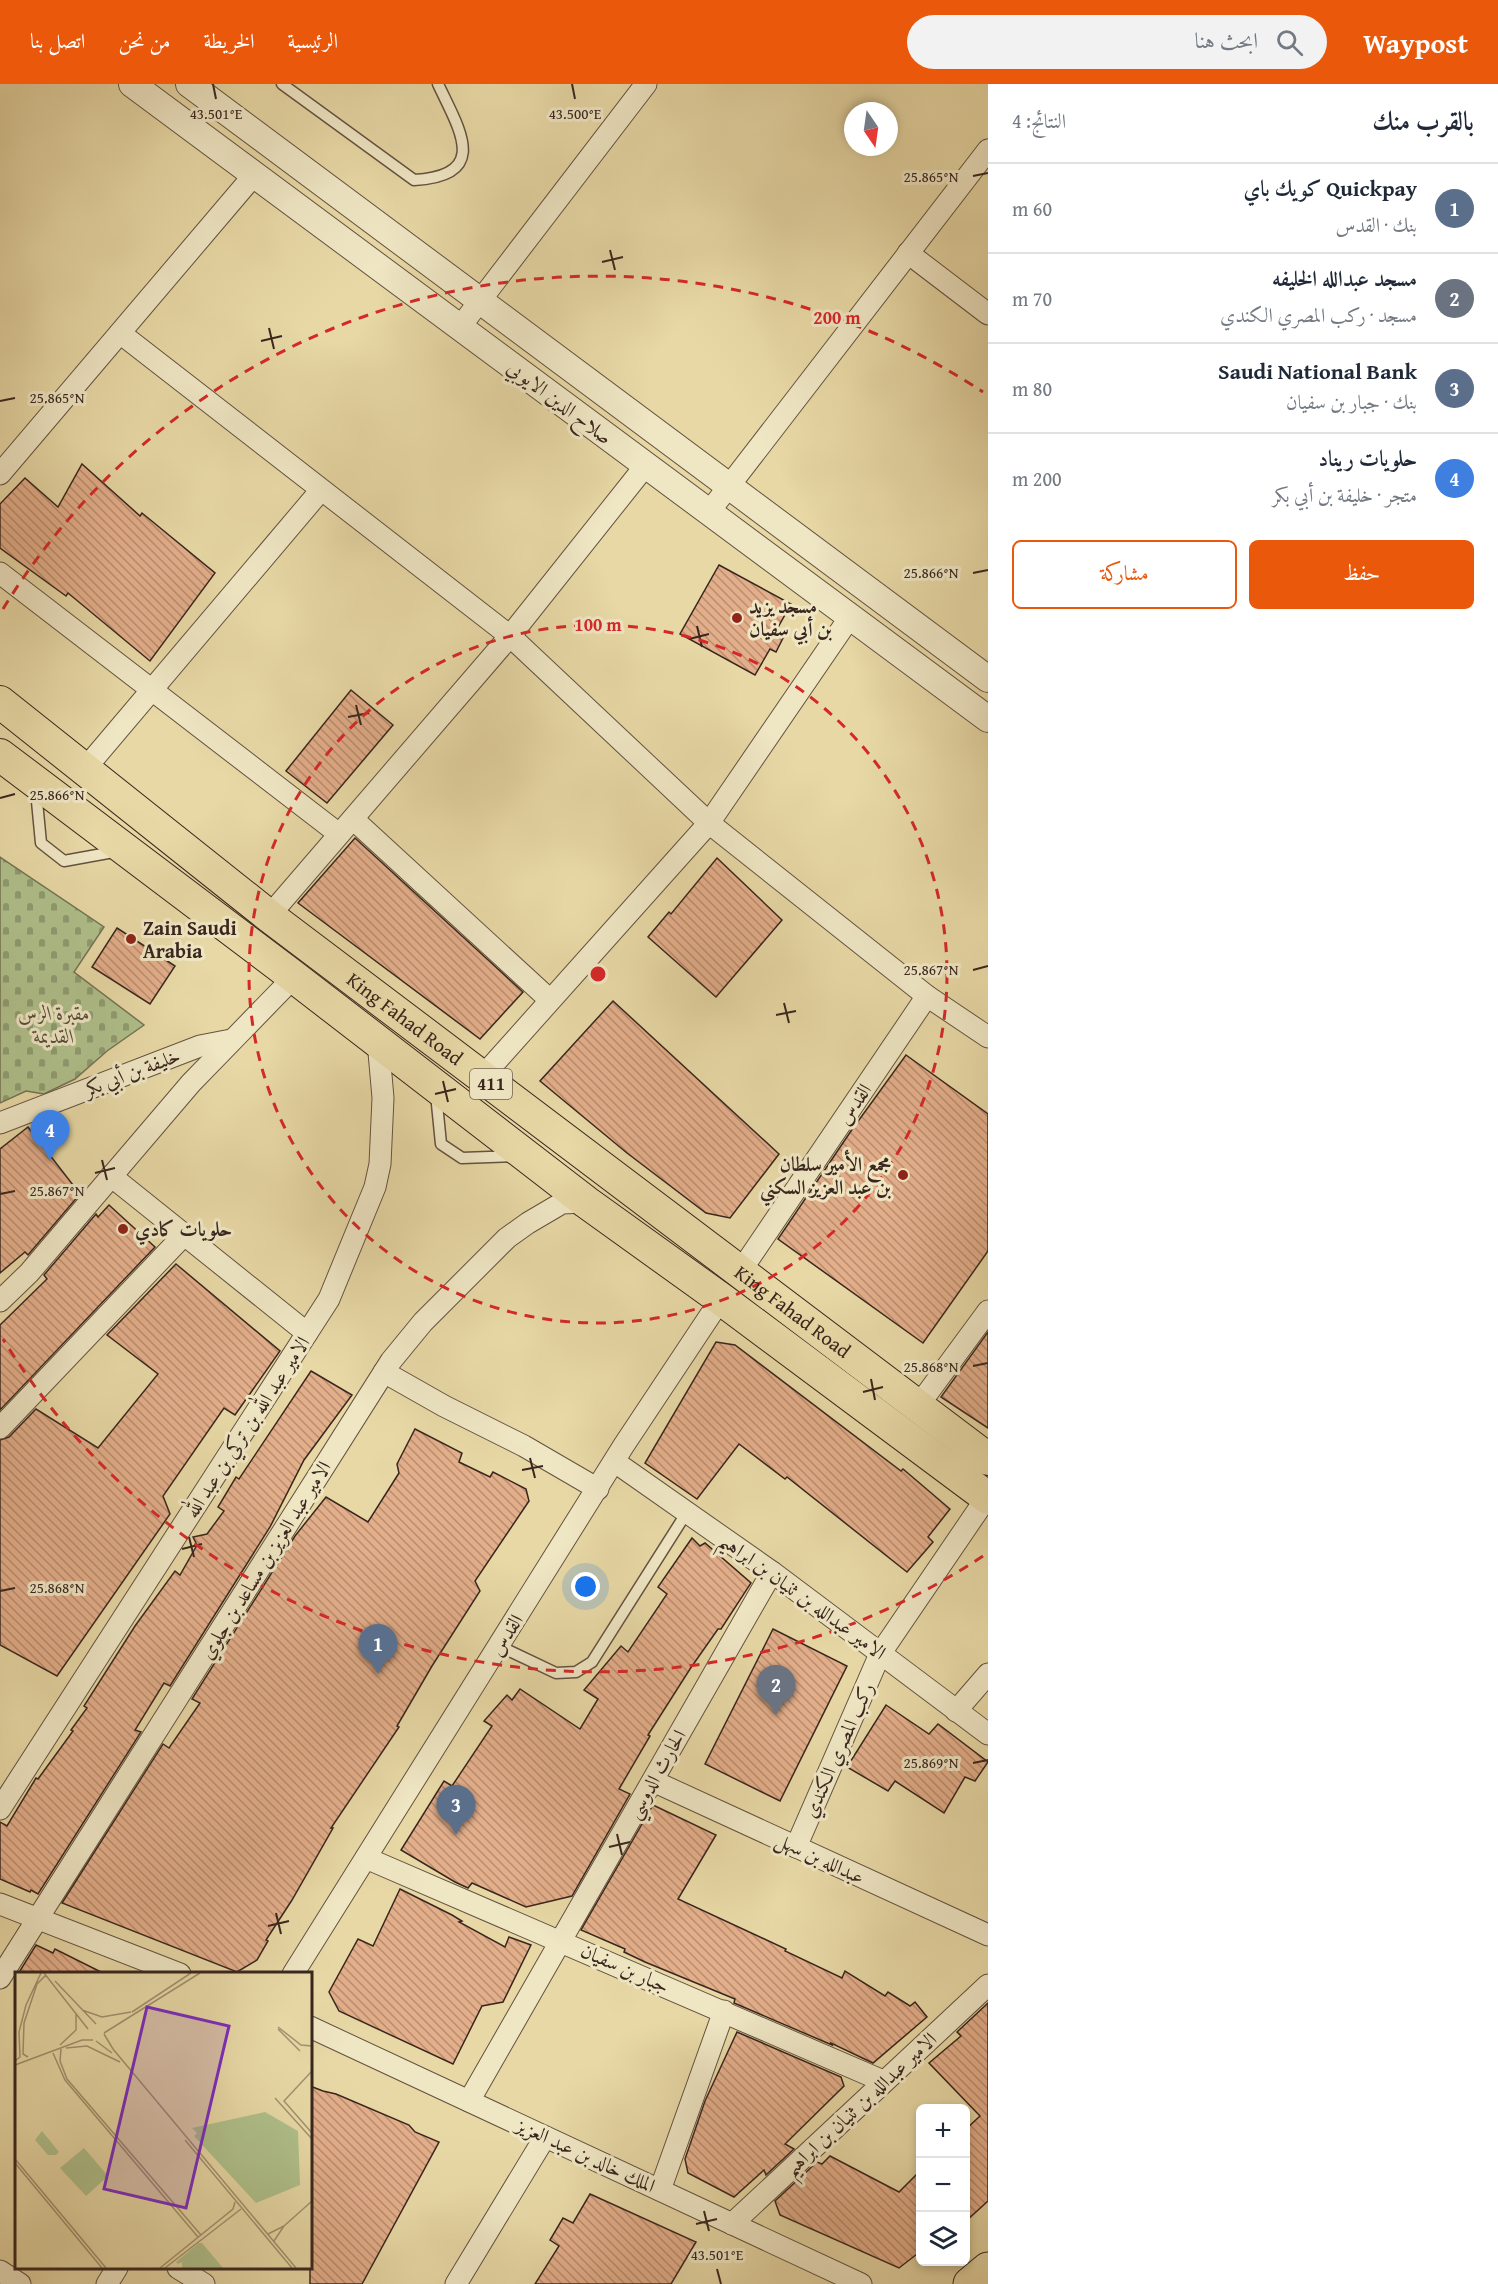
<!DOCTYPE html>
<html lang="ar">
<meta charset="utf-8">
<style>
body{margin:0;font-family:"Gentium Book Plus",Amiri,serif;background:#f2f2f3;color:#1f2937;direction:rtl}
.controls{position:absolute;right:18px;bottom:18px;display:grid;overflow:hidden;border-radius:9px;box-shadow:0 3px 9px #0003}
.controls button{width:54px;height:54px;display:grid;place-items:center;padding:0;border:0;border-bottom:2px solid #e0e1e3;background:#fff;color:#1f2937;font:30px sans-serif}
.compass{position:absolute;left:844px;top:18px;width:54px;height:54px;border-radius:50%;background:#fff;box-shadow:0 3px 9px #0003;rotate:167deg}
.you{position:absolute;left:586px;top:1503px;width:21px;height:21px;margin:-15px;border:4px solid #fff;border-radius:50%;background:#1a73e8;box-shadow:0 0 0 9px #1a73e833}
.badge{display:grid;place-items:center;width:39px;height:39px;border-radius:50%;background:#ea580c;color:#fff;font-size:20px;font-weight:700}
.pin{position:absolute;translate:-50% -50px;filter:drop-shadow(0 2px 3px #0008)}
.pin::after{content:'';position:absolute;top:32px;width:21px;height:18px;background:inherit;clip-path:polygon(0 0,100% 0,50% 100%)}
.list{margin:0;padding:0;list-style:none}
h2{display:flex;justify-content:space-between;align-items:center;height:78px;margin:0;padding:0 24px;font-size:26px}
h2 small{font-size:20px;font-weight:400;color:#747a83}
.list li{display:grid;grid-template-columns:39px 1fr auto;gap:18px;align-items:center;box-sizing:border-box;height:90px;padding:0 24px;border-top:2px solid #e0e1e3}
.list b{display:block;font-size:22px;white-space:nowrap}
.list p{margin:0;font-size:20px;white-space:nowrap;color:#747a83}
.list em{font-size:20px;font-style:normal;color:#747a83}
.actions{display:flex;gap:12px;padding:18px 24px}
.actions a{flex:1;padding:14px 0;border:2px solid #ea580c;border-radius:9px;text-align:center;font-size:21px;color:#ea580c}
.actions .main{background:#ea580c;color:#fff}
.icon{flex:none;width:33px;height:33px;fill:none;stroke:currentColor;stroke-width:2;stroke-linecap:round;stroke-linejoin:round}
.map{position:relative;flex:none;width:988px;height:2200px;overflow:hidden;direction:ltr}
header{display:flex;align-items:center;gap:36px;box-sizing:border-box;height:84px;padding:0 30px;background:#ea580c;color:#fff}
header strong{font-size:28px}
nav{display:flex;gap:33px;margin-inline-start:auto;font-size:21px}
.search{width:420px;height:54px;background:#f2f2f3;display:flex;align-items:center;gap:15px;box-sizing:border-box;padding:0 21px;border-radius:33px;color:#747a83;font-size:22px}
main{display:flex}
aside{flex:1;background:#fff}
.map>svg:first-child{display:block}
</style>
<header>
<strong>Waypost</strong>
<div class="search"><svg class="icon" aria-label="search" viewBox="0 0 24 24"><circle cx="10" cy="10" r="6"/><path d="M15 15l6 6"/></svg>ابحث هنا</div>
<nav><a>الرئيسية</a><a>الخريطة</a><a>من نحن</a><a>اتصل بنا</a></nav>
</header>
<main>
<aside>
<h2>بالقرب منك<small>النتائج: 4</small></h2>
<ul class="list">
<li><span class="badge" style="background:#5c6f8a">1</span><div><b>Quickpay كويك باي</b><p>بنك · القدس</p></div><em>60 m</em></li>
<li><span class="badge" style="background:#6b7280">2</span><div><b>مسجد عبدالله الخليفه</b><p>مسجد · ركب المصري الكندي</p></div><em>70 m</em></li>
<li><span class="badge" style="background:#5c6f8a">3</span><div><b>Saudi National Bank</b><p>بنك · جبار بن سفيان</p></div><em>80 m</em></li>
<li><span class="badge" style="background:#3f7fe0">4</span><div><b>حلويات ريناد</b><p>متجر · خليفة بن أبي بكر</p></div><em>200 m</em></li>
</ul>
<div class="actions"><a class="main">حفظ</a><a>مشاركة</a></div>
</aside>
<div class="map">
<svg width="988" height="2200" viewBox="0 0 988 2200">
<defs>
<pattern id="cemetery-stones" width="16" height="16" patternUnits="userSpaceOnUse" patternTransform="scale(1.5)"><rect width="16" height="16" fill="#afc08b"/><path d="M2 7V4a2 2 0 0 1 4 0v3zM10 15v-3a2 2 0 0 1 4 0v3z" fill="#8f9c71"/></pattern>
<pattern id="building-back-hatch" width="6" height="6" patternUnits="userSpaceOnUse" patternTransform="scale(1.5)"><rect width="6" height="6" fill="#e3ae8a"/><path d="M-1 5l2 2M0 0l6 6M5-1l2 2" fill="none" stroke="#b98d70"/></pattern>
</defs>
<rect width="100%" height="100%" fill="#e7d8a5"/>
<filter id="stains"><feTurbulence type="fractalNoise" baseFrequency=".00333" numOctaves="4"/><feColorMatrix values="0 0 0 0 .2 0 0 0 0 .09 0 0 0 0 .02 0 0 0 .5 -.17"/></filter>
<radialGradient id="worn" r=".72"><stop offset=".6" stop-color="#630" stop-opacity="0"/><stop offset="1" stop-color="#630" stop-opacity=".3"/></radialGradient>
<!-- cemetery -->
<polygon fill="url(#cemetery-stones)" stroke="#747354" stroke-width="1.5" points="0,773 104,843 74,888 144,941 107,967 75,995 44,1010 26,1007 0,1019"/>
<!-- building -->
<g fill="url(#building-back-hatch)" stroke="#39261e" stroke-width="1.5">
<polygon points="82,380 140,432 142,429 215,489 150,577 68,509 66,512 0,464 0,420 25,394 58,423"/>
<polygon points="719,481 791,520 776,547 784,552 776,568 770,565 755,591 680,550"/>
<polygon points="351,606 393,641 327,719 286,687"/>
<polygon points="355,754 523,908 480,955 298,819"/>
<polygon points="717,774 782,836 716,913 648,853 669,828 671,830"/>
<polygon points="117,844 175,882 150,920 92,883"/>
<polygon points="613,917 779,1070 730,1134 706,1129 627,1069 540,997"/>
<polygon points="906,971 988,1030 988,1167 923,1259 778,1155 851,1047"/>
<polygon points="28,1043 80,1110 28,1171 25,1168 0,1189 0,1065"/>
<polygon points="109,1121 155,1163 0,1326 0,1241 47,1195 44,1191 96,1130 98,1133"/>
<polygon points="176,1180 280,1267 235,1331 224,1324 163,1412 170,1430 57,1592 0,1561 0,1356 9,1353 36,1325 98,1364 158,1290 107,1251"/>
<polygon points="988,1248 988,1344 941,1313"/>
<polygon points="716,1258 735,1261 901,1387 903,1385 950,1425 928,1453 933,1458 907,1488 787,1393 785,1395 739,1360 697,1415 645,1379"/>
<polygon points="311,1287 352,1311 304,1376 270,1443 170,1602 164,1599 135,1646 141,1648 38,1810 31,1806 30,1808 0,1795 0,1738 7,1742 36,1694 38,1695 73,1647 71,1646 87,1624 84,1622 135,1542 175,1487 180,1491 197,1461 193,1453 207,1450 224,1427 218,1423 236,1393 239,1395"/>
<polygon points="415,1345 462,1369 459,1378 490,1393 493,1388 526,1405 529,1417 475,1497 480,1507 432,1582 397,1642 399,1643 331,1744 333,1744 292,1816 266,1856 268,1857 257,1876 237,1888 62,1819 163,1660 169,1664 200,1619 192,1615 295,1452 326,1413 368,1438 399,1389 397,1380"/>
<polygon points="692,1454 700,1462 705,1459 751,1499 721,1545 718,1545 690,1585 648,1651 650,1652 619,1705 630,1710 572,1812 526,1823 472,1799 468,1804 455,1798 401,1766 444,1697 452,1702 492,1642 484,1637 507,1611 512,1616 520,1605 580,1645 598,1615 584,1606 621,1562 628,1568 667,1510 658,1503"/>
<polygon points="773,1545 847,1582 780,1717 705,1680"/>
<polygon points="886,1621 929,1650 938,1640 988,1678 975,1697 965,1693 944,1729 895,1697 888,1707 847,1683"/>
<polygon points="653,1721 716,1751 678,1815 786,1865 785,1867 842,1894 845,1887 885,1912 888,1908 910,1922 915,1918 927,1933 873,1979 831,1959 832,1961 734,1919 735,1915 645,1878 624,1868 625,1865 581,1846"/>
<polygon points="400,1805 452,1831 462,1837 459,1838 505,1863 509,1853 531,1861 503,1918 482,1922 453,1980 339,1927 329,1908 358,1855 373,1862"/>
<polygon points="36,1861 53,1869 55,1865 105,1890 18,1890"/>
<polygon points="988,1919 988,2117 966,2137 966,2045 980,2032 929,1979 961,1952 957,1948"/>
<polygon points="737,1948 841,1993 844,2002 785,2060 794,2065 766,2091 764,2086 734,2113 688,2089 685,2075 705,2017"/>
<polygon points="310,2002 323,2007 336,2010 409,2041 415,2048 439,2058 362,2200 310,2200"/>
<polygon points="830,2072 899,2108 921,2086 921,2167 899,2184 780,2131 775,2117 817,2078 822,2080"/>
<polygon points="590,2110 696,2158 671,2200 535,2200 559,2162 550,2156 563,2134 573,2139"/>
</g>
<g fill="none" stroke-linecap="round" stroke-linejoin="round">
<!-- service casing -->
<g stroke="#645240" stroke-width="13">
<g id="service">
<path d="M282 0 414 96C491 92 459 45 438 0"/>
<polyline points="36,707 41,759 64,777 119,767"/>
<polyline points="436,1010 441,1060 462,1074 515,1072"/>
<polyline points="499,1562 556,1589 576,1588 592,1578 687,1428"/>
</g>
</g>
<!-- minor casing -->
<g stroke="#645240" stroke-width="23">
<g id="minor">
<polyline points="908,169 988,230"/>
<polyline points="460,243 646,0"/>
<polyline points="120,249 510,552 709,739 927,912 988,953"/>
<polyline points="0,390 254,91"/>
<polyline points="709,428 988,66"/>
<polyline points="0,489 339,750"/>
<polyline points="84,686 321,406"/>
<polyline points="353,735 550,916"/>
<polyline points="269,832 510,552 646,381"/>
<polyline points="482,993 709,739 850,533"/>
<polyline points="0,1039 200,962 231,956"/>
<polyline points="111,1092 307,1249"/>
<polyline points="740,1188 927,912"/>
<polyline points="0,1217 29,1189 191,999 294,893"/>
<polyline points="384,1288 444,1322 524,1362 598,1405"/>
<polyline points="918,1322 988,1227"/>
<polyline points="0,1344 184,1151"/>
<polyline points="615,1378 772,1488 988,1650"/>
<polyline points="956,1627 988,1590"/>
<polyline points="653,1697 988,1851"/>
<polyline points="0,1725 329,1215 375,1103 380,1080 383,1014 378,957"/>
<polyline points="796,1763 880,1570 987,1413"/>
<polyline points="366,1774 883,1997"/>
<polyline points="0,1820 180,1890"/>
<polyline points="293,1890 624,1361 721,1215"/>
<polyline points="0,1894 391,1277 423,1238 507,1154 528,1139 562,1119 586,1118"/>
<polyline points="310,1943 861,2200"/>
<polyline points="469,2017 772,1488"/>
<polyline points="660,2106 724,1927"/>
<polyline points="732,2140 988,1901"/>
<polyline points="178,2184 204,2200"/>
<polyline points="0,2187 20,2200"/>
<polyline points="107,2200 117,2184"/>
<polyline points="456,2200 545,2053"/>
</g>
</g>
<!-- tertiary casing -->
<g stroke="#645240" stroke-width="28">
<g id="tertiary">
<polyline points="132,0 988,635"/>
<polyline points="189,0 988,595"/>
</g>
</g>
<!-- primary casing -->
<g stroke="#39261e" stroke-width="34">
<g id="primary">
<path id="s1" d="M0 618 269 832 988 1375"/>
<polyline points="0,671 294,893 586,1118 721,1215 988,1414"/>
</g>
</g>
<!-- trunk casing -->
<g stroke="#39261e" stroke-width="35">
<polyline id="trunk" points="970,2200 988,2185"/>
</g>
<!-- service -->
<use href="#service" stroke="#efe6c4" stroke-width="10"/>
<!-- minor -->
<use href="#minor" stroke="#efe6c4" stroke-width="21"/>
<!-- tertiary -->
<use href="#tertiary" stroke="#efe6c4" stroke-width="26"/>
<!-- primary -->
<use href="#primary" stroke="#e7d8a5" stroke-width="32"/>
<!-- trunk -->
<use href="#trunk" stroke="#e7d8a5" stroke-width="33"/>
</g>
<!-- ticks -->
<path fill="none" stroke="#39261e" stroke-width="2" d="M213 0 216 15M572 0 575 15M973 92 988 89M610 166 615 186M602 178 623 173M269 244 274 265M261 257 282 252M0 317 15 314M973 489 988 486M697 542 702 563M689 555 709 550M356 621 361 641M348 633 369 629M0 714 15 710M973 886 988 882M784 919 789 939M776 931 796 927M443 997 448 1018M435 1010 456 1005M102 1076 107 1096M95 1089 115 1084M0 1110 15 1107M973 1282 988 1279M871 1295 875 1316M863 1308 883 1303M530 1374 535 1394M522 1386 543 1382M189 1453 194 1473M182 1465 202 1460M0 1507 15 1504M973 1679 988 1676M617 1750 622 1771M609 1763 630 1758M276 1829 281 1850M268 1842 289 1837M704 2127 709 2147M696 2140 717 2135M717 2185 721 2200"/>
<!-- distance rings -->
<g fill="none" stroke="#d62828" stroke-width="3" stroke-dasharray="10 8">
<circle cx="598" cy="890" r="349"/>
<path d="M983 1472A698 698 0 0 1 3 1255M3 525A698 698 0 0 1 983 308"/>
</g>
<!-- markers -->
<g fill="#8f2418" stroke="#efe6c4" stroke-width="2">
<circle cx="737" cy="534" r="6"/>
<circle cx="131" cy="855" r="6"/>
<circle cx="903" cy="1091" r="6"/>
<circle cx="123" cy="1145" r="6"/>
</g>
<g text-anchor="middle" stroke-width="6" stroke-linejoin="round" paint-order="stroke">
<!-- shield labels -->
<rect fill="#efe6c4" stroke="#706050" stroke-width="1.5" x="470" y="985" width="42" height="30" rx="4.5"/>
<g font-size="18" font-weight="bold" fill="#39261e">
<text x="491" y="1006">411</text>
</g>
<!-- street labels -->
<g font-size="20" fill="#39261e" stroke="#efe6c4">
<text transform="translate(560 318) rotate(37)" y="7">صلاح الدين الايوبي</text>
<text dy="7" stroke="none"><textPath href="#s1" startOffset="514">King Fahad Road</textPath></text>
<text transform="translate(132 988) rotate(-21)" y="7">خليفة بن أبي بكر</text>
<text transform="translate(854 1020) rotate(-56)" y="7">القدس</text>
<text dy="7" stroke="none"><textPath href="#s1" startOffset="1000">King Fahad Road</textPath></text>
<text transform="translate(247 1343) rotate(-57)" y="7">الامير عبد الله بن تركي بن عبد الله</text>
<text transform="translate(265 1476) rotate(-58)" y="7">الامير عبد العزيز بن مساعد بن جلوي</text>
<text transform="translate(803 1512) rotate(36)" y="7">الامير عبدالله بن ثنيان بن ابراهيم</text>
<text transform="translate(506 1551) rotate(-58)" y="7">القدس</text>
<text transform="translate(838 1666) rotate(-66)" y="7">ركب المصري الكندي</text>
<text transform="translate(656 1690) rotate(-60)" y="7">الحارث الدوسي</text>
<text transform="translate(820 1774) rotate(25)" y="7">عبدالله بن سهل</text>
<text transform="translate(625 1884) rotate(24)" y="7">جبار بن سفيان</text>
<text transform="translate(860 2020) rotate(-43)" y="7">الامير عبدالله بن ثنيان بن ابراهيم</text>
<text transform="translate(586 2071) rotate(25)" y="7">الملك خالد بن عبد العزيز</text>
</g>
<!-- poi labels -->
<g font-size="20" font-weight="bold" fill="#39261e" stroke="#efe6c4" text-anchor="start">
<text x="749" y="529">مسجد يزيد<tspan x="749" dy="23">بن أبي سفيان</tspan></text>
<text x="143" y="851">Zain Saudi<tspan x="143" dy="23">Arabia</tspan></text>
<text x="891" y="1087" text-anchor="end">مجمع الأمير سلطان<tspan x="891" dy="23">بن عبد العزيز السكني</tspan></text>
<text x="135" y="1152">حلويات كادي</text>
</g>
<!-- park labels -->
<g font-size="20" font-style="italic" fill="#564c39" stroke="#efe6c4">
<text x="54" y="936">مقبرة الرس<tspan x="54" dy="23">القديمة</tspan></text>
</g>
</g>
<!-- overview -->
<g transform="translate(15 1888)">
<rect width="297" height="297" fill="#e7d8a5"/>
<path d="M250 140 283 159 285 213 241 231 179 164 182 161 177 156Z" fill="#afc08b"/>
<path d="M27 159 44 180 41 183H33L20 168ZM69 176 93 204 71 224 45 196Z" fill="#afc08b"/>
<path d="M184 271H187L208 296H167V290L163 292 161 290Z" fill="#afc08b"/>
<path fill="none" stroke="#a1916f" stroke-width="1.5" d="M29 1 73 57M40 9 81 52M67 38 87 45 116 40M117 40 176 1M263 55 286 73 297 74M263 57 285 79M89 61 185 1M89 62 98 77 281 296M81 69 97 81M45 73 61 58V42M51 76 72 74 105 90M46 77 45 89 52 107 186 263M38 81 50 108 183 265M13 85 8 82 9 51 22 12 31 3M0 89 5 85 4 60 11 33 26 1M0 93 67 68H78M297 99 269 129 297 161M260 126 297 167M170 168 277 296M0 187 91 296M0 191 87 296M269 254 297 229M253 262 269 254 259 269M145 296 218 237 220 230M150 296 226 237"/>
<path fill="#7b2cbf" fill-opacity="0.15" stroke="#7b2cbf" stroke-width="3" d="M132 35 214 54 171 236 89 217Z"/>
<rect width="297" height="297" fill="none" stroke="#39261e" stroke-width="3"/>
</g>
<g font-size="15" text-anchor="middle" fill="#39261e" stroke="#efe6c4" stroke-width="6" stroke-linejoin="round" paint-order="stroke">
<text x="216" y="35">43.501°E</text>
<text x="575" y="35">43.500°E</text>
<text x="931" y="98">25.865°N</text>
<text x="57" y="319">25.865°N</text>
<text x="931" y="494">25.866°N</text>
<text x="57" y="716">25.866°N</text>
<text x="931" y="891">25.867°N</text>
<text x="57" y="1112">25.867°N</text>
<text x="931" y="1288">25.868°N</text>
<text x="57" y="1509">25.868°N</text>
<text x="931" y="1684">25.869°N</text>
<text x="717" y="2176">43.501°E</text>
</g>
<circle cx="598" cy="890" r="9" fill="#d62828" stroke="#efe6c4" stroke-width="3"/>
<g font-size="18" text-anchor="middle" font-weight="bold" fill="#d62828" stroke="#efe6c4" stroke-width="6" stroke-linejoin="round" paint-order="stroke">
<text x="837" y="240">200 m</text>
<text x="598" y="547">100 m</text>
</g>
<rect width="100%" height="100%" filter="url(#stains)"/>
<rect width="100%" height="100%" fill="url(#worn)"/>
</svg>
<div class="controls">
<button>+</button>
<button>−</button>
<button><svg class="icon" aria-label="layers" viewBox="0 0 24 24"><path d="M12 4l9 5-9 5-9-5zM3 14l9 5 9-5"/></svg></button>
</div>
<svg class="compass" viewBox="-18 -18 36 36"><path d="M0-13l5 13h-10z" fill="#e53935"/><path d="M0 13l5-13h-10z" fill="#747a83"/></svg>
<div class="you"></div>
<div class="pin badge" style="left:378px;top:1590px;background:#5c6f8a">1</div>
<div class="pin badge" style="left:776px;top:1631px;background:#6b7280">2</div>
<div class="pin badge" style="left:456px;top:1751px;background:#5c6f8a">3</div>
<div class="pin badge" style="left:50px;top:1076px;background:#3f7fe0">4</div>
</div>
</main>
